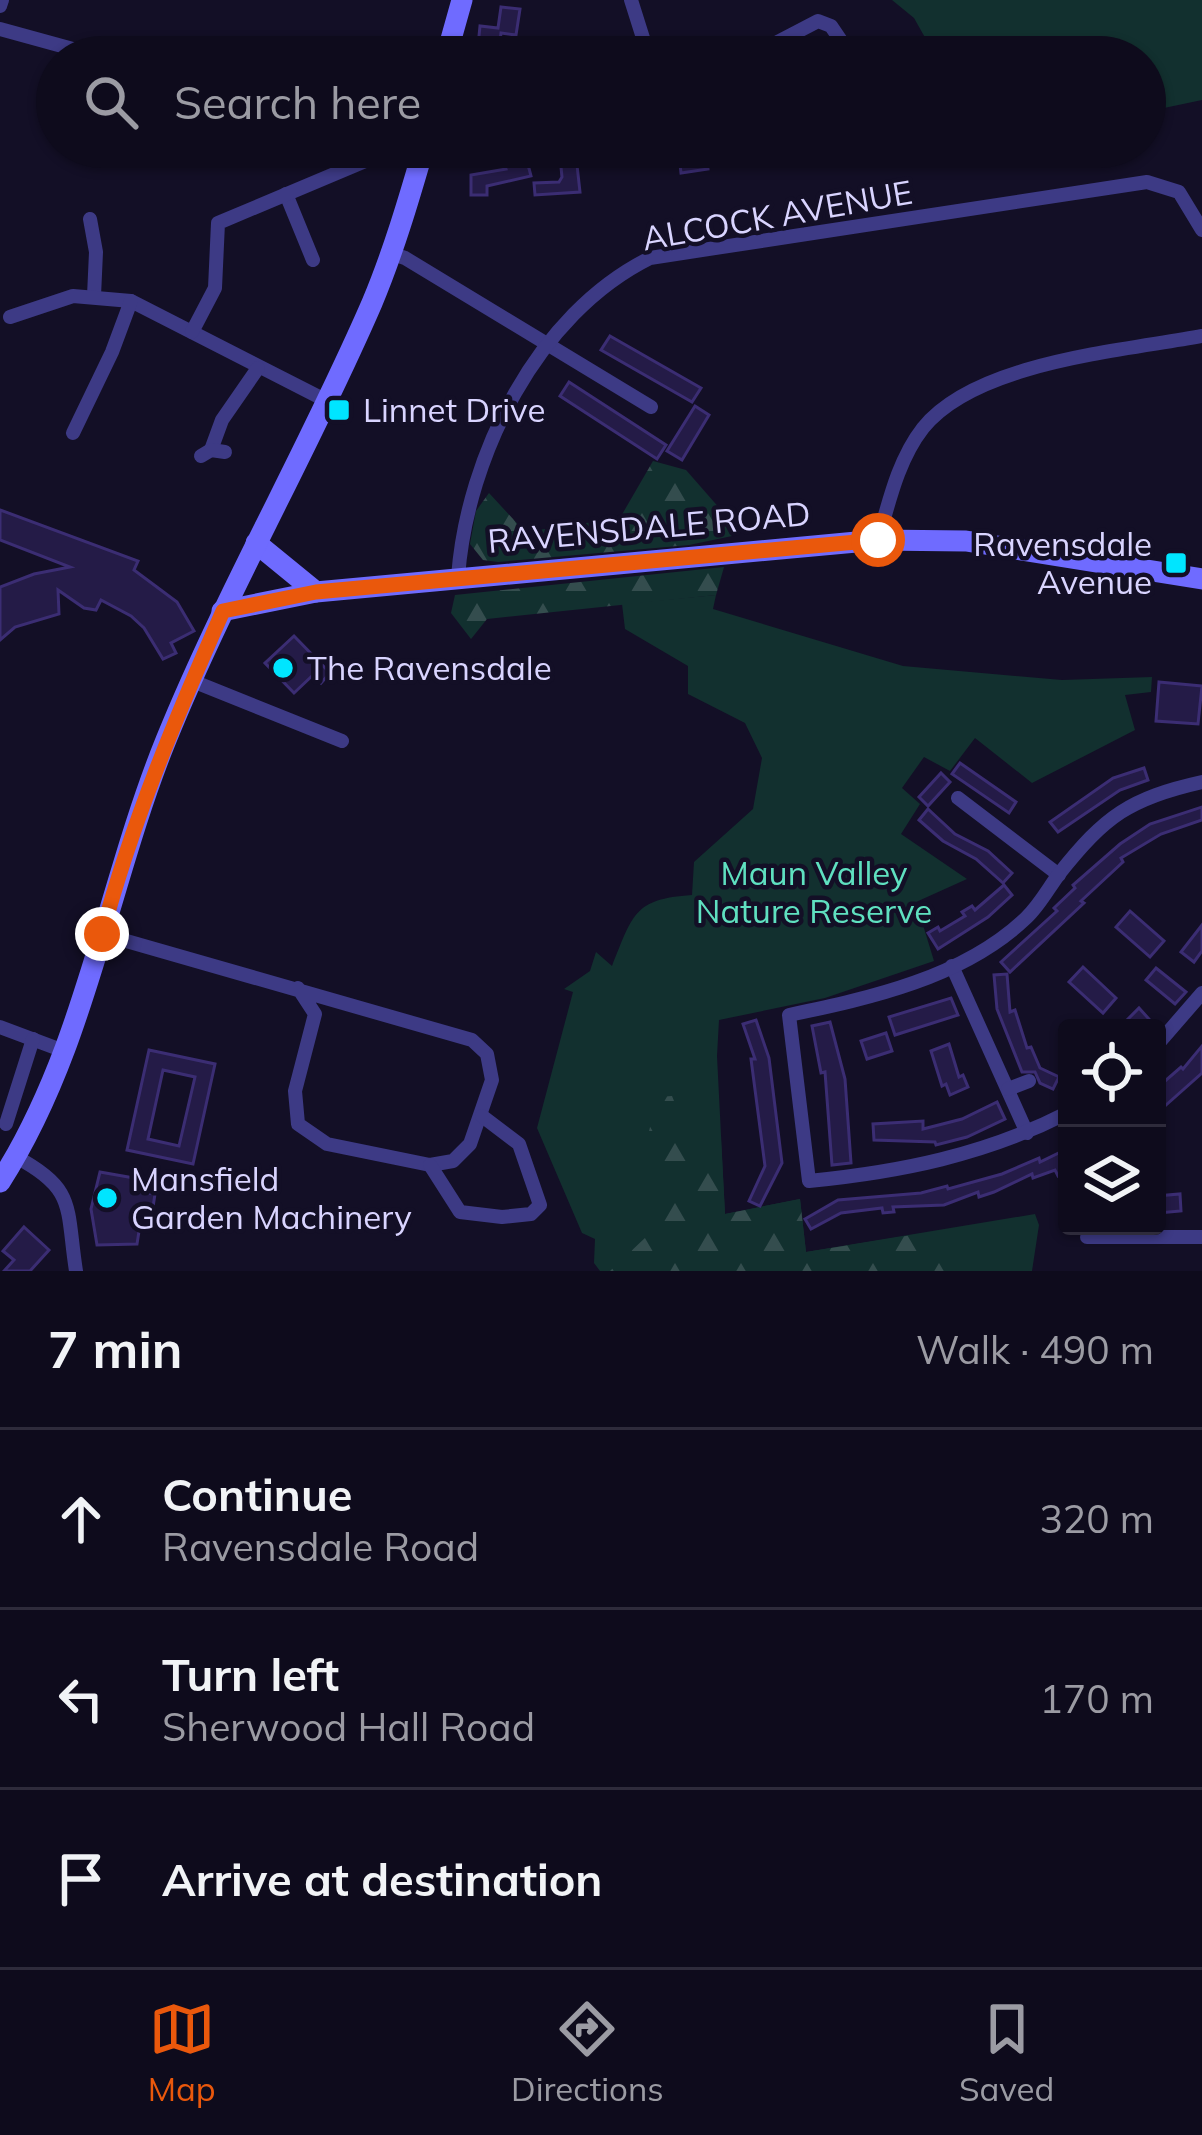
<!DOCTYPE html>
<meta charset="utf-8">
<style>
body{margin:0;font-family:Mulish,sans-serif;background:#1c1929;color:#f1f3f6}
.controls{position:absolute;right:36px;bottom:36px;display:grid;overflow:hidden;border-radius:12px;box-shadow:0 3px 9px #0004}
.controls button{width:108px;height:108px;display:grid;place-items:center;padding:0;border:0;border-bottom:3px solid #2e2b3b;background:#0e0b1c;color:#f1f3f6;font:60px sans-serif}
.stop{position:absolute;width:36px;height:36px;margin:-27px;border:9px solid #ea580c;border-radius:50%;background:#fff}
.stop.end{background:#ea580c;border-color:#fff;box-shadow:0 3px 12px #0008}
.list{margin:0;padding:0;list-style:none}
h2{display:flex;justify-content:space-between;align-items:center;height:156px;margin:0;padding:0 48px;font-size:51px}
h2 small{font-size:39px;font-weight:400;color:#9b9ba3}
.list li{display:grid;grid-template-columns:78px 1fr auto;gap:36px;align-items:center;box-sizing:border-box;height:180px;padding:0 48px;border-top:3px solid #2e2b3b}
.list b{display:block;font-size:45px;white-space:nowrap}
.list p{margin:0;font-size:39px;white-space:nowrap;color:#9b9ba3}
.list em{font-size:39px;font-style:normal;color:#9b9ba3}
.icon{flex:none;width:66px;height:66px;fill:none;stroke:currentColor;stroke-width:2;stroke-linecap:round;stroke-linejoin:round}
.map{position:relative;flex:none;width:1202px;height:1271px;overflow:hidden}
.search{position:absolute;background:#0e0b1c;box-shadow:0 3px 9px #0004;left:36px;right:36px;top:36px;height:132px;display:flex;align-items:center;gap:30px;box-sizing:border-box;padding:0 42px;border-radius:66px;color:#9b9ba3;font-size:45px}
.sheet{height:696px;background:#0e0b1c}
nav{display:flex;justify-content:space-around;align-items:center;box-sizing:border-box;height:168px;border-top:3px solid #2e2b3b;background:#0e0b1c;font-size:33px;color:#9b9ba3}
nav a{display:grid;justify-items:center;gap:6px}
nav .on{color:#ea580c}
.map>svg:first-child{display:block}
</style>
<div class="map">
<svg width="1202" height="1271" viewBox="0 0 1202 1271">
<defs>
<pattern id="forest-firs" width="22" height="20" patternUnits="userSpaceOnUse" patternTransform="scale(3)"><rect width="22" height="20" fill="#12302f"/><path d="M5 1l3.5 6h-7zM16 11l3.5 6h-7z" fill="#344d4e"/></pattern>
</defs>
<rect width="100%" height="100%" fill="#130f26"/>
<!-- green -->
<g fill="#12302f">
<polygon points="892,0 1202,0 1202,100 1145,112 1145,57 936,57 914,18"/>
<path d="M716 595 713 609 903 666 1062 680 1152 677 1151 692 1125 695 1135 730 1032 783 975 738 950 771 924 757 902 788 920 804 901 834 967 879 916 902 934 961 825 998 719 1020 717 1056 725 1214 800 1199 806 1252 1035 1214 1039 1225 1032 1271H600L594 1263 595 1239 582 1233 537 1128 573 992 564 989 590 971 596 952 612 966C633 915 633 899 692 895L694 862 753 809 762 758 745 723 688 694V666L625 629 622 604Z"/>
</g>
<!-- forest -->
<g fill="url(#forest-firs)">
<polygon points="653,461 686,470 728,518 732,536 689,545 498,562 483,560 470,544 476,511 489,493 525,532 620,518"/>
<polygon points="724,567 716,595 487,619 471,639 451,613 455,595"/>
<polygon points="672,1096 686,1131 721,1140 725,1214 800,1199 806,1252 956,1228 957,1271 610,1271 646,1237 664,1183 647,1140 657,1097"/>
</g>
<!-- building -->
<g fill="#241b47" stroke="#3b2d73" stroke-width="3" fill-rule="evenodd">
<polygon points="501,7 520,9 516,35 501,33 499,49 478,46 480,26 498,28"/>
<polygon points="559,147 575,147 580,192 535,195 534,183 559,182 562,177"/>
<polygon points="706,152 708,169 681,173 679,156"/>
<polygon points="526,157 531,176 487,186 487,195 471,195 471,175 506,169 504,163"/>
<polygon points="610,336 701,388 692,402 601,350"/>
<polygon points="569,382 666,445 657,459 560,396"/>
<polygon points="695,406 709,415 682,460 667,451"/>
<polygon points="0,510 138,561 134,570 177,602 194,631 171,643 176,653 163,659 144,628 131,616 101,600 96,610 84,608 58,590 59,614 15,627 0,640 0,587 34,574 70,567 0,540"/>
<polygon points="294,636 330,673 321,683 313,675 294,693 265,663"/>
<polygon points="1159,682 1202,686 1198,724 1156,721"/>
<polygon points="960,763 1016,802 1009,813 952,774"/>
<polygon points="1144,768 1148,780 1120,790 1058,832 1050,822 1113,778"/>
<polygon points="941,773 950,782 928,806 919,797"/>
<polygon points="1202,807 1202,820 1161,834 1121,858 1123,862 1081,901 1084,903 1010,972 1001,962 1057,911 1054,908 1075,888 1073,885 1120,844 1150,824"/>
<polygon points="928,809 955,834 988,851 1012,873 1003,883 976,859 943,841 919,820"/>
<polygon points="1004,885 1012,895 988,917 938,949 928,933 938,927 940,931 965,916 962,912 972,906 975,910"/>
<polygon points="1130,911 1164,941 1150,957 1116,927"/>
<polygon points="1202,925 1202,951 1194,962 1181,952"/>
<polygon points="1083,967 1116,998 1103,1013 1069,982"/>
<polygon points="1156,968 1186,992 1175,1004 1146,980"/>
<polygon points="1007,974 1010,1012 1015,1010 1027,1048 1031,1047 1040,1068 1059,1077 1053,1089 1040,1083 1035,1072 1022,1072 997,1009 994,975"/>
<polygon points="951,998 958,1015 895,1035 889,1017"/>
<polygon points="1139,1008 1157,1028 1119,1028"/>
<polygon points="756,1020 769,1058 782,1163 760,1206 749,1201 765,1166 751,1059 755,1059 743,1024"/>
<polygon points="830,1022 845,1079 851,1163 832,1165 825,1072 821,1073 812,1026"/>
<polygon points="886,1033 892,1051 867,1059 861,1041"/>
<polygon points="949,1044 959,1077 963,1075 968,1087 950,1095 946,1084 942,1086 931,1051"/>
<polygon points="1202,1046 1202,1073 1157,1113 1157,1088 1181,1067 1183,1069"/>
<path d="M149 1050 215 1064 193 1164 127 1150ZM163 1070 195 1077 179 1146 148 1139Z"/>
<polygon points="997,1102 1005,1119 967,1137 936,1145 935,1142 874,1140 873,1124 923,1121 923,1129 962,1119"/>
<polygon points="1067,1149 1067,1171 1058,1176 1055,1170 1033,1178 1032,1174 994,1192 979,1197 978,1192 944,1205 893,1207 894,1212 883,1213 882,1208 841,1213 811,1229 805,1219 838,1200 921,1193 947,1186 948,1189 1002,1174 1039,1158 1040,1162"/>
<polygon points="100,1172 151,1181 149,1193 155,1194 150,1227 140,1225 137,1244 97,1245 91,1209"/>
<polygon points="1180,1194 1181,1211 1157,1213 1157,1196"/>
<polygon points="24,1227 49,1250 30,1271 4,1271 14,1260 3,1251"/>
</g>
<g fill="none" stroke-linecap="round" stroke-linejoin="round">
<!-- minor -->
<g stroke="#3d3a85" stroke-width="14">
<polyline points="631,0 649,57"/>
<polyline points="0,6 2,0"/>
<polyline points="0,29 102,57"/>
<polyline points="560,52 562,57"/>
<polyline points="730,57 772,45 818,21 831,26 852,57"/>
<polyline points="286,194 313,260"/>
<polyline points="90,219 96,252 94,296"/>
<polyline points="390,253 405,258 651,407"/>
<polyline points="10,317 73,296 131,301 327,401"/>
<polyline points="192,332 215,288 218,223 370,159 365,147"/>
<polyline points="73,433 112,352 131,301"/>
<polyline points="211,450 222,420 258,368"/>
<polyline points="201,456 211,450 225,452"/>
<path d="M878 540C889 502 898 460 923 428 976 362 1122 351 1202 336"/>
<path d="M458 577C467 456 537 314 650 258L1147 182 1179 192 1202 230"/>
<polyline points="190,680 342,741"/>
<polyline points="958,798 1059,875"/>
<polyline points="102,934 472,1040 487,1054 492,1080 470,1144 453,1161 430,1165 327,1144 298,1124 295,1091 315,1014 298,988"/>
<polyline points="952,966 1027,1133"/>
<polyline points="0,1027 64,1051"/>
<polyline points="1157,1045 1202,993"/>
<polyline points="1008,1089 1029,1081"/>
<path d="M1067 1113C985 1155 900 1172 809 1181L789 1015C870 998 963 978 1026 918 1039 906 1048 889 1059 874 1105 816 1130 798 1202 782"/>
<polyline points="6,1124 33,1039"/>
<path d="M16 1157C77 1189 66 1208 76 1271"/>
<polyline points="430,1165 460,1212 502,1217 531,1214 540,1205 519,1144 482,1116"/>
<polyline points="1087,1237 1202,1237"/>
</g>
<!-- secondary -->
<g stroke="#6f6bff" stroke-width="21">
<polyline points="446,57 462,0"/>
<polyline points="256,543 316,592"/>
<polyline points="222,611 316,592 878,540 966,541 1202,579"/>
<path d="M0 1182C86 1048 107 885 166 740 227 590 308 451 372 303 393 253 409 199 424 147"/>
</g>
</g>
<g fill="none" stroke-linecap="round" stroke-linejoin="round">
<!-- route -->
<path stroke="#ea580c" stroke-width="15" d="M102 934C132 822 176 717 223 611L316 592 878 540"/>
</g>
<!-- markers -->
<g fill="#00e5ff" stroke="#130f26" stroke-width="4.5">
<rect x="327" y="398" width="24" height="24" rx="6"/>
<rect x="1164" y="551" width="24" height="24" rx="6"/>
<circle cx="283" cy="668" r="12"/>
<circle cx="107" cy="1198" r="12"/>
</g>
<g text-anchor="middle" stroke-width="9" stroke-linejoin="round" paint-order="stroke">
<!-- street labels -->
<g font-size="33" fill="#d9d4ff" stroke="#130f26">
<text transform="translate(777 215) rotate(-10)" y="12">ALCOCK AVENUE</text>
<text transform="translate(649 527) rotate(-5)" y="12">RAVENSDALE ROAD</text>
</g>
<!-- poi labels -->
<g font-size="33" fill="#d9d4ff" stroke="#130f26" text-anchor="start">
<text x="363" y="422">Linnet Drive</text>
<text x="1152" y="556" text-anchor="end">Ravensdale<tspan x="1152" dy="38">Avenue</tspan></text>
<text x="307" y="680">The Ravensdale</text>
<text x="131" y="1191">Mansfield<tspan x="131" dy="38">Garden Machinery</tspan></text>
</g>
<!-- park labels -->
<g font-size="33" fill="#5fe0c0" stroke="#130f26">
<text x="814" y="885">Maun Valley<tspan x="814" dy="38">Nature Reserve</tspan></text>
</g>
</g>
</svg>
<div class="controls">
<button><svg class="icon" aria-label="locate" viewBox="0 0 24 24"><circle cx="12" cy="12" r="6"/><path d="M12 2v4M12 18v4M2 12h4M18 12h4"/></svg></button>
<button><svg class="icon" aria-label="layers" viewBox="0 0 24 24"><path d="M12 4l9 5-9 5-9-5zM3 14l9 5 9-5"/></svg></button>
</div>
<div class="stop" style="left:878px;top:540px"></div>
<div class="stop end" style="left:102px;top:934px"></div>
<div class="search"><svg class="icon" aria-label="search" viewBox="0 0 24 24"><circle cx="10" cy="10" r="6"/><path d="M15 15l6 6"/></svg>Search here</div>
</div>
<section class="sheet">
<h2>7 min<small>Walk · 490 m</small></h2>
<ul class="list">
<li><svg class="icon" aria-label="ahead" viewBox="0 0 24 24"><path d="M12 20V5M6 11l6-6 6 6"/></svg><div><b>Continue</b><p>Ravensdale Road</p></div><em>320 m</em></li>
<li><svg class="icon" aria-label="left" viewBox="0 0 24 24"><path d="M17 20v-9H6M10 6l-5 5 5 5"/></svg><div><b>Turn left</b><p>Sherwood Hall Road</p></div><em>170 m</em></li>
<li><svg class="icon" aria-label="arrive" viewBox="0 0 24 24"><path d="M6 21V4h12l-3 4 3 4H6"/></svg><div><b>Arrive at destination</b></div></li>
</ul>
</section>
<nav>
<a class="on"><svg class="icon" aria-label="map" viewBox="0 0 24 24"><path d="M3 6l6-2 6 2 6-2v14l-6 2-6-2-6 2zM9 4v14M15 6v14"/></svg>Map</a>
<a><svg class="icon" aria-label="directions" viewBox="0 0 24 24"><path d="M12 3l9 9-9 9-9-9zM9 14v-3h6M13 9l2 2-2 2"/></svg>Directions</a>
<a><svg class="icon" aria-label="saved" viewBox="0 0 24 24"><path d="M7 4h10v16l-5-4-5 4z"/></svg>Saved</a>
</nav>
